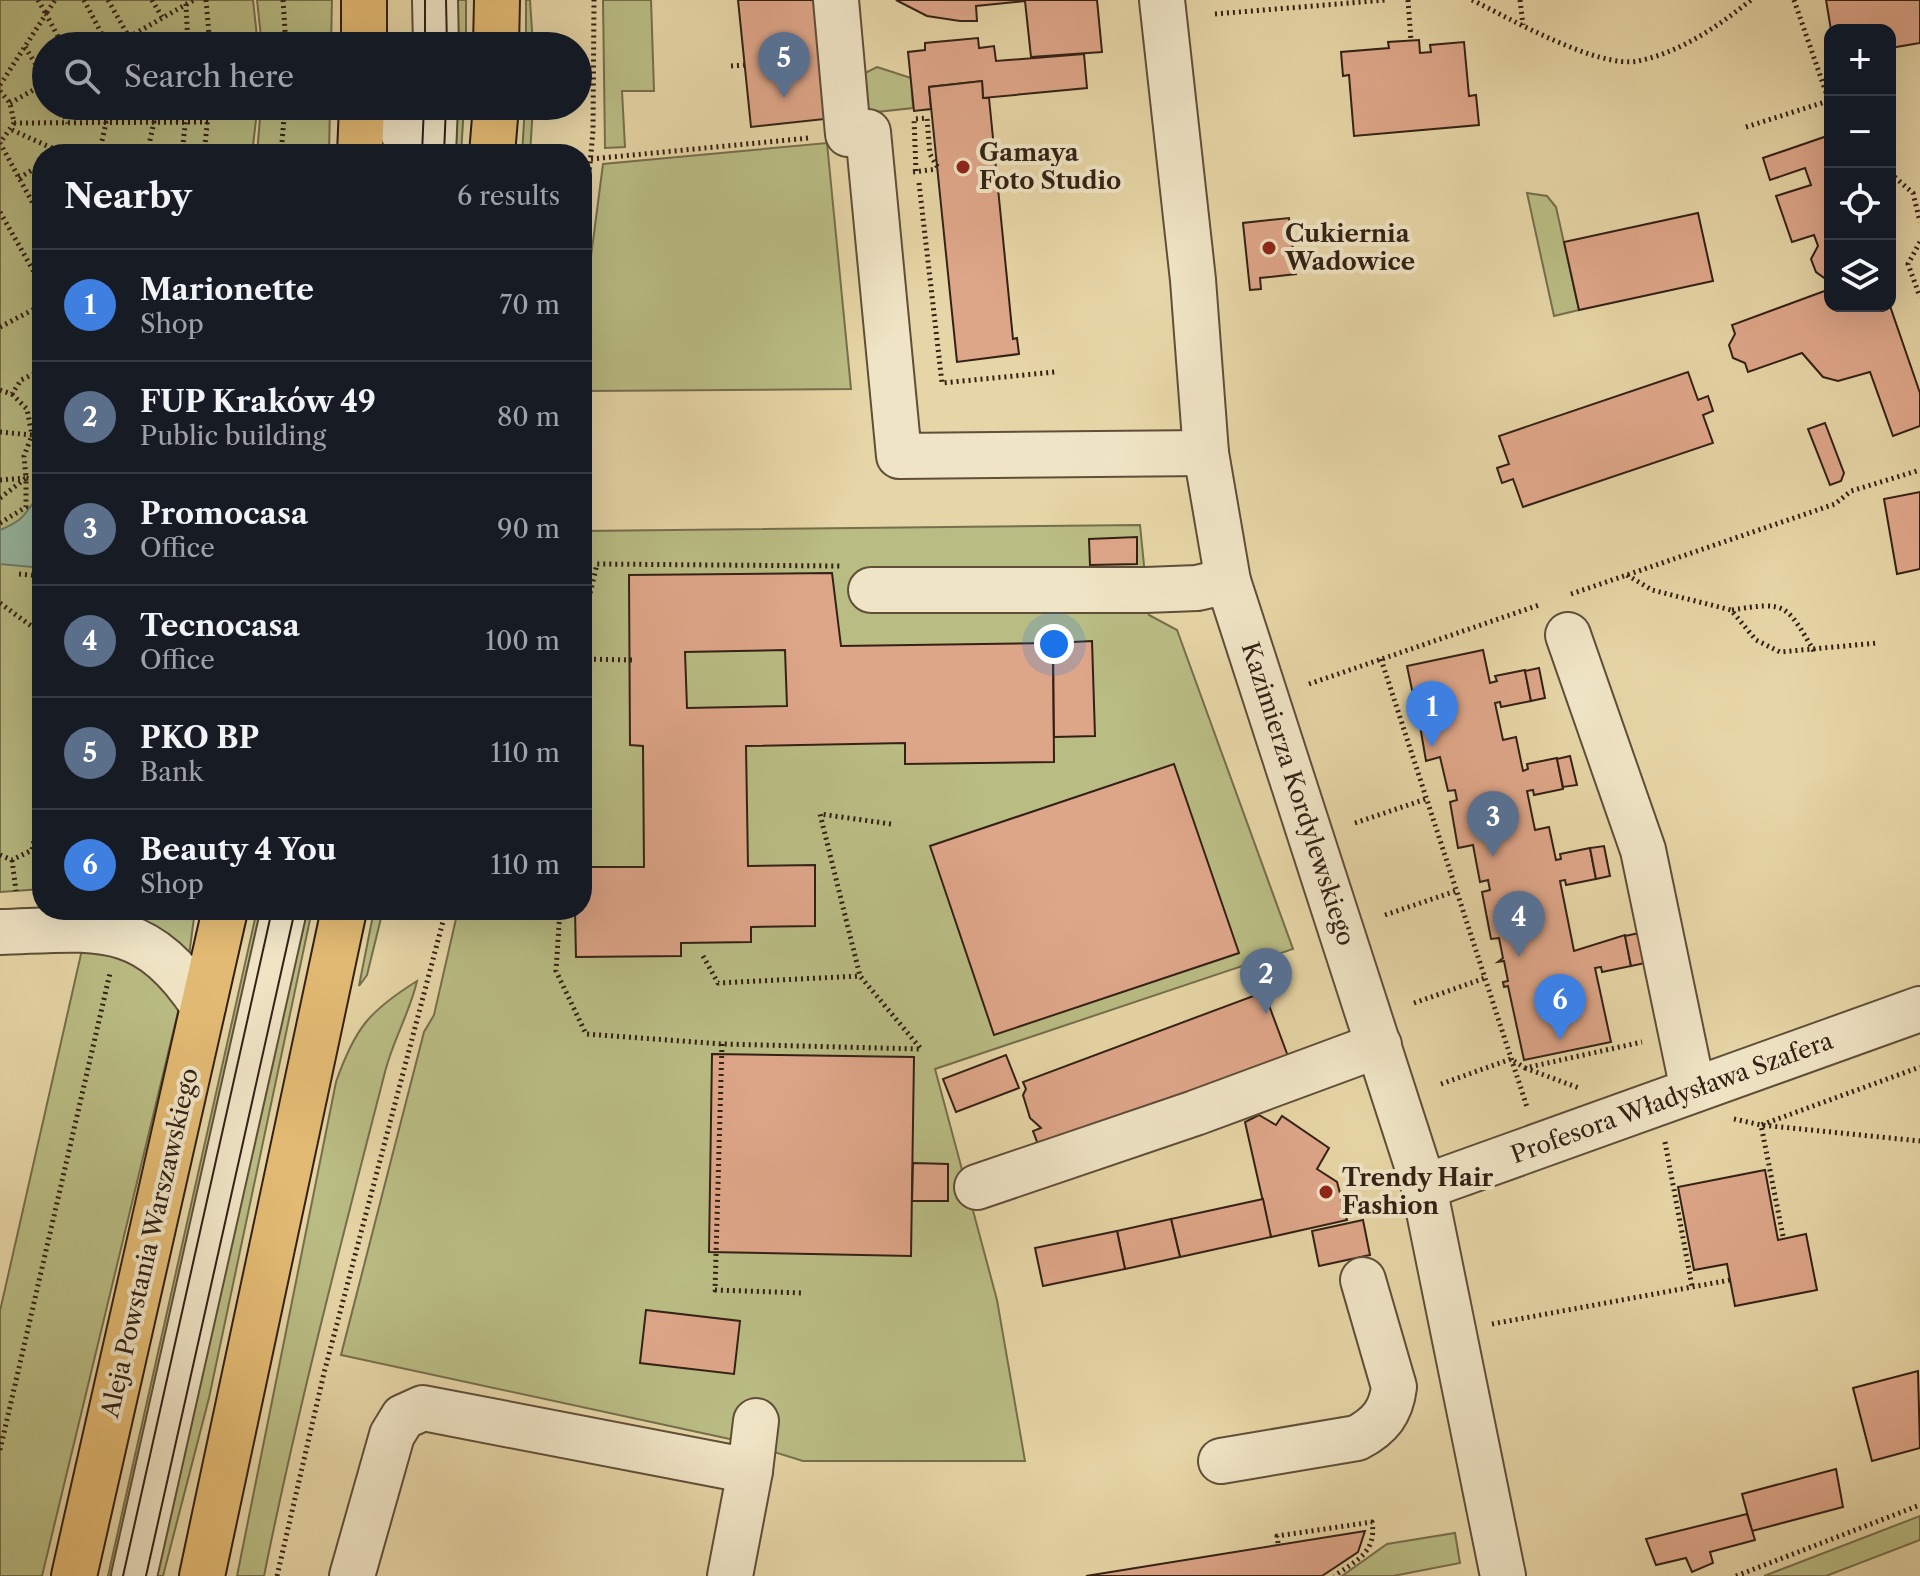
<!DOCTYPE html>
<meta charset="utf-8">
<style>
body{margin:0;font-family:"Libre Caslon Text",serif;background:#20242c;color:#f1f3f6}
.controls{position:absolute;right:24px;top:24px;display:grid;overflow:hidden;border-radius:16px;box-shadow:0 8px 32px #0002}
.controls button{width:72px;height:72px;display:grid;place-items:center;padding:0;border:0;border-bottom:2px solid #363941;background:#171b24;color:#f1f3f6;font:40px sans-serif}
.you{position:absolute;left:1054px;top:644px;width:28px;height:28px;margin:-20px;border:6px solid #fff;border-radius:50%;background:#1a73e8;box-shadow:0 0 0 12px #1a73e833}
.badge{display:grid;place-items:center;width:52px;height:52px;border-radius:50%;background:#1a73e8;color:#fff;font-size:26px;font-weight:700}
.pin{position:absolute;translate:-50% -66px;filter:drop-shadow(0 2px 4px #0008)}
.pin::after{content:'';position:absolute;top:42px;width:28px;height:24px;background:inherit;clip-path:polygon(0 0,100% 0,50% 100%)}
.list{margin:0;padding:0;list-style:none}
h2{display:flex;justify-content:space-between;align-items:center;height:104px;margin:0;padding:0 32px;font-size:34px}
h2 small{font-size:26px;font-weight:400;color:#9ea1a6}
.list li{display:grid;grid-template-columns:52px 1fr auto;gap:24px;align-items:center;box-sizing:border-box;height:112px;padding:0 32px;border-top:2px solid #363941}
.list b{display:block;font-size:30px;white-space:nowrap}
.list p{margin:0;font-size:26px;white-space:nowrap;color:#9ea1a6}
.list em{font-size:26px;font-style:normal;color:#9ea1a6}
.icon{flex:none;width:44px;height:44px;fill:none;stroke:currentColor;stroke-width:2;stroke-linecap:round;stroke-linejoin:round}
.map{position:relative;flex:none;width:1920px;height:1576px;overflow:hidden}
.search{position:absolute;background:#171b24;box-shadow:0 8px 32px #0002;left:32px;top:32px;width:560px;height:88px;display:flex;align-items:center;gap:20px;box-sizing:border-box;padding:0 28px;border-radius:44px;color:#9ea1a6;font-size:30px}
.panel{position:absolute;background:#171b24;box-shadow:0 8px 32px #0002;left:32px;top:144px;width:560px;height:776px;border-radius:32px}
.map>svg:first-child{display:block}
</style>
<div class="map">
<svg width="1920" height="1576" viewBox="0 0 1920 1576">
<rect width="100%" height="100%" fill="#e6d5a6"/>
<filter id="stains"><feTurbulence type="fractalNoise" baseFrequency=".0025" numOctaves="4"/><feColorMatrix values="0 0 0 0 .2 0 0 0 0 .09 0 0 0 0 .02 0 0 0 .5 -.17"/></filter>
<radialGradient id="worn" r=".72"><stop offset=".6" stop-color="#630" stop-opacity="0"/><stop offset="1" stop-color="#630" stop-opacity=".3"/></radialGradient>
<!-- green -->
<g fill="#b9bc83" stroke="#766e4c" stroke-width="2">
<polygon points="0,0 253,0 258,46 46,46 46,106 257,106 257,111 252,154 42,154 42,889 0,892"/>
<polygon points="257,0 332,0 331,46 262,46"/>
<polygon points="456,0 466,0 466,46 457,46"/>
<polygon points="526,0 530,0 533,46 526,46"/>
<polygon points="603,0 651,0 654,91 622,91 625,147 605,148"/>
<polygon points="877,67 911,78 913,108 857,114 861,75"/>
<polygon points="261,106 330,106 329,154 257,154"/>
<polygon points="456,106 464,106 461,154 453,154"/>
<polygon points="525,106 533,106 530,154 522,154"/>
<polygon points="827,143 851,389 586,391 582,411 582,326 603,164"/>
<polygon points="1527,193 1547,196 1556,207 1579,310 1554,316"/>
<polygon points="1140,525 1149,615 1177,630 1293,949 935,1069 997,1300 1025,1461 803,1461 739,1441 341,1355 424,1032 434,1015 458,910 582,910 582,531"/>
<polygon points="91,910 195,910 186,979 42,1576 0,1576 0,1311"/>
<polygon points="257,910 265,910 116,1576 108,1576"/>
<polygon points="303,910 312,910 209,1398 163,1576 154,1576"/>
<polygon points="374,910 383,910 367,975 359,986"/>
<path d="M417 981C410 1012 393 1040 385 1072 342 1239 298 1407 264 1576H237L336 1082C355 1028 369 1011 417 981Z"/>
<polygon points="1920,1516 1920,1540 1826,1576 1764,1576"/>
<polygon points="1455,1533 1460,1563 1393,1576 1342,1576 1387,1544"/>
</g>
<!-- water -->
<path fill="#97b9a2" stroke="#6f7c6a" stroke-width="2" d="M42 493V568L0 564V530C31 517 23 511 42 493Z"/>
<!-- building -->
<g fill="#dea689" stroke="#332115" stroke-width="2" fill-rule="evenodd">
<polygon points="738,0 814,0 824,102 834,118 751,127"/>
<polygon points="896,0 1097,0 1102,52 1031,57 1025,1 976,6 977,21 960,21 927,16"/>
<polygon points="1826,0 1920,0 1920,43 1890,48 1890,30 1831,30"/>
<polygon points="978,38 979,48 994,46 996,61 1084,54 1087,88 983,98 982,81 929,87 931,109 914,111 908,52 925,50 925,43"/>
<polygon points="1419,40 1420,53 1431,52 1430,45 1464,42 1469,96 1476,95 1479,125 1354,136 1349,75 1343,76 1341,52 1389,48 1388,42"/>
<polygon points="982,81 983,98 989,98 1013,339 1017,338 1019,354 957,362 929,87"/>
<polygon points="1830,135 1830,282 1816,272 1811,259 1818,246 1814,235 1792,242 1776,196 1811,185 1805,168 1770,180 1763,158"/>
<polygon points="1698,213 1713,281 1579,310 1564,242"/>
<polygon points="1289,218 1296,274 1260,278 1261,289 1250,290 1243,223"/>
<polygon points="1830,289 1830,306 1890,306 1920,393 1920,426 1893,436 1870,372 1838,381 1823,377 1802,353 1748,372 1745,363 1733,358 1729,345 1735,334 1732,325"/>
<polygon points="1688,372 1698,400 1708,396 1713,411 1703,415 1713,443 1523,507 1513,479 1502,483 1497,468 1509,464 1499,436"/>
<polygon points="1825,423 1844,473 1841,481 1830,485 1808,429"/>
<polygon points="1920,492 1920,569 1897,574 1884,499"/>
<polygon points="1137,537 1137,564 1090,565 1089,539"/>
<path d="M832 573 841 646 1053 643 1054 762 905 764V743L746 746 748 866 815 865V926L751 927V942L681 943V956L576 957 575 910H582V867H644L643 746 630 745 629 575ZM785 650 787 706 687 708 685 652Z"/>
<polygon points="1092,641 1095,736 1054,737 1053,643"/>
<polygon points="1483,650 1490,683 1497,681 1495,676 1525,670 1531,701 1501,707 1500,702 1495,703 1503,740 1516,737 1523,771 1528,769 1527,764 1557,758 1563,789 1534,795 1533,790 1527,791 1535,830 1549,827 1556,860 1561,859 1560,854 1590,848 1596,879 1566,885 1565,880 1560,881 1574,951 1625,935 1631,966 1602,972 1601,967 1595,968 1611,1042 1524,1060 1508,986 1504,987 1503,982 1508,981 1504,961 1498,962 1503,958 1499,938 1491,939 1487,918 1482,892 1490,890 1488,880 1480,882 1473,845 1458,848 1450,802 1457,800 1455,790 1448,791 1440,757 1426,761 1418,714 1426,713 1424,703 1415,704 1407,666"/>
<polygon points="1539,668 1545,698 1531,701 1525,671"/>
<polygon points="1570,756 1577,785 1563,787 1557,759"/>
<polygon points="1174,764 1239,953 994,1035 930,846"/>
<polygon points="1604,846 1610,876 1596,879 1590,848"/>
<polygon points="1639,933 1645,963 1631,966 1625,936"/>
<polygon points="1264,992 1289,1059 1042,1155 1033,1131 1041,1128 1030,1118 1023,1095 1026,1089 1023,1082"/>
<polygon points="712,1054 914,1057 911,1256 709,1252"/>
<polygon points="1006,1055 1019,1088 956,1112 943,1079"/>
<polygon points="1259,1115 1276,1125 1282,1116 1329,1148 1317,1169 1337,1182 1347,1220 1271,1237 1245,1122"/>
<polygon points="913,1163 948,1164 948,1201 912,1201"/>
<polygon points="1765,1170 1778,1240 1806,1234 1817,1290 1735,1306 1727,1264 1694,1270 1678,1187"/>
<polygon points="1263,1199 1271,1237 1180,1257 1171,1219"/>
<polygon points="1171,1219 1180,1257 1125,1269 1117,1231"/>
<polygon points="1363,1220 1370,1255 1319,1266 1312,1231"/>
<polygon points="1117,1231 1125,1269 1043,1286 1035,1248"/>
<polygon points="646,1310 740,1321 734,1374 640,1363"/>
<polygon points="1918,1371 1920,1448 1872,1461 1853,1388"/>
<polygon points="1836,1469 1843,1507 1752,1531 1742,1494"/>
<polygon points="1747,1514 1755,1540 1710,1552 1713,1563 1692,1572 1686,1558 1656,1565 1646,1539"/>
<polygon points="1365,1531 1358,1552 1322,1576 1086,1576"/>
</g>
<g fill="none" stroke-linecap="round" stroke-linejoin="round">
<!-- minor casing -->
<g stroke="#604e39" stroke-width="48">
<g id="minor">
<polyline points="435,0 436,46"/>
<polyline points="836,0 848,134 868,132 899,456 1206,453"/>
<polyline points="1162,0 1193,280 1206,453 1228,581 1424,1187 1503,1576"/>
<polyline points="393,106 411,154"/>
<polyline points="433,154 435,106"/>
<polyline points="871,590 1146,590 1197,588 1228,581"/>
<polyline points="1568,635 1643,850 1693,1090"/>
<path d="M0 932C96 929 144 916 203 1006"/>
<polyline points="977,1187 1195,1113 1379,1045"/>
<polyline points="1424,1187 1920,1009"/>
<path d="M1221 1461 1357 1438C1380 1426 1391 1412 1394 1387L1363 1280"/>
<polyline points="750,1471 756,1421"/>
<polyline points="134,1576 284,910"/>
<polyline points="352,1576 392,1435 403,1417 423,1408 750,1471 730,1576"/>
</g>
</g>
<!-- major casing -->
<g stroke="#332115" stroke-width="48">
<g id="major">
<polyline points="364,0 364,46"/>
<polyline points="496,46 497,0"/>
<polyline points="360,154 362,106"/>
<polyline points="492,154 496,106"/>
<polyline points="74,1576 225,910"/>
<polyline points="202,1576 344,910"/>
</g>
</g>
<!-- path -->
<g stroke="#332115" stroke-width="5" stroke-dasharray="2 4" stroke-linecap="butt">
<polyline points="38,0 46,14 55,0"/>
<polyline points="84,0 108,46"/>
<polyline points="108,0 134,46"/>
<polyline points="152,0 162,17"/>
<polyline points="206,0 210,46"/>
<polyline points="283,0 286,46"/>
<polyline points="1408,0 1411,41"/>
<path d="M1472 0C1509 18 1598 69 1638 61 1681 52 1717 27 1751 0"/>
<polyline points="1520,0 1523,25"/>
<polyline points="1794,0 1830,104"/>
<polyline points="186,4 188,46"/>
<polyline points="1215,14 1386,0"/>
<polyline points="113,46 194,0"/>
<polyline points="25,47 46,81"/>
<polyline points="731,66 744,65"/>
<polyline points="0,85 46,14 63,46"/>
<polyline points="0,91 10,103 14,123 0,143 42,220"/>
<polyline points="10,103 46,83"/>
<polyline points="59,106 68,123"/>
<polyline points="96,106 106,123 99,154"/>
<polyline points="144,106 154,122 147,154"/>
<polyline points="168,106 177,122"/>
<polyline points="14,123 209,122"/>
<polyline points="1746,127 1828,101"/>
<polyline points="12,130 65,154"/>
<polyline points="182,154 187,106"/>
<polyline points="204,154 209,106"/>
<polyline points="281,154 285,106"/>
<polyline points="591,159 809,138"/>
<polyline points="916,171 914,119 927,118 930,154 938,168"/>
<polyline points="913,172 938,169"/>
<polyline points="1890,173 1913,193 1920,222"/>
<polyline points="19,178 42,164"/>
<polyline points="919,183 942,383 1055,372"/>
<polyline points="33,204 42,199"/>
<polyline points="0,212 42,286"/>
<polyline points="1920,242 1908,264 1920,297"/>
<polyline points="582,253 593,131 594,0"/>
<polyline points="0,327 42,305"/>
<polyline points="0,390 12,394 21,380 42,370"/>
<polyline points="12,394 27,409 32,435 42,438"/>
<polyline points="0,432 32,435 24,456 26,478"/>
<polyline points="0,480 25,478"/>
<polyline points="0,498 26,478"/>
<polyline points="0,523 26,507 26,478 42,480"/>
<polyline points="19,574 42,576"/>
<polyline points="1627,575 1652,590 1731,610 1756,640 1780,652 1877,643"/>
<polyline points="1571,594 1835,504 1851,491 1920,470"/>
<polyline points="0,603 42,634"/>
<path d="M1732 610C1787 601 1786 604 1814 651"/>
<polyline points="582,628 597,564 840,566"/>
<polyline points="582,659 632,660"/>
<polyline points="1381,659 1527,1107"/>
<polyline points="1309,684 1539,605"/>
<polyline points="1355,823 1426,799"/>
<polyline points="0,855 12,860 32,850 42,802"/>
<polyline points="12,860 16,891"/>
<polyline points="560,910 556,971 586,1034 722,1044 921,1049 860,976 820,814 891,824"/>
<polyline points="1385,915 1456,891"/>
<polyline points="703,956 718,983 860,976"/>
<polyline points="1414,1003 1485,978"/>
<polyline points="722,1044 715,1290 804,1293"/>
<polyline points="1525,1068 1579,1088"/>
<polyline points="1441,1084 1511,1059 1525,1068 1642,1042"/>
<polyline points="1734,1119 1761,1125 1920,1141"/>
<polyline points="1665,1142 1692,1286"/>
<polyline points="1783,1236 1761,1125 1920,1067"/>
<polyline points="1492,1324 1730,1280"/>
<polyline points="0,1450 110,973"/>
<path d="M1278 1543 1277 1536 1372 1522C1377 1552 1356 1561 1334 1576"/>
<polyline points="277,1576 324,1373 446,910"/>
<polyline points="1736,1576 1920,1505"/>
</g>
<!-- minor -->
<use href="#minor" stroke="#efe4c5" stroke-width="44"/>
<!-- major -->
<use href="#major" stroke="#e3ba73" stroke-width="44"/>
<!-- tram -->
<g stroke="#332115" stroke-width="2">
<polyline points="425,0 425,46"/>
<polyline points="446,0 447,46"/>
<polyline points="422,154 424,106"/>
<polyline points="444,154 446,106"/>
<polyline points="123,1576 272,910"/>
<polyline points="146,1576 295,910"/>
</g>
</g>
<!-- markers -->
<g fill="#8f2418" stroke="#efe4c5" stroke-width="3">
<circle cx="963" cy="167" r="8"/>
<circle cx="1269" cy="248" r="8"/>
<circle cx="1326" cy="1192" r="8"/>
</g>
<g text-anchor="middle" stroke-width="8" stroke-linejoin="round" paint-order="stroke">
<!-- poi labels -->
<g font-size="24" font-weight="bold" fill="#332115" stroke="#efe4c5" text-anchor="start">
<text x="979" y="161">Gamaya<tspan x="979" dy="28">Foto Studio</tspan></text>
<text x="1285" y="242">Cukiernia<tspan x="1285" dy="28">Wadowice</tspan></text>
<text x="1342" y="1186">Trendy Hair<tspan x="1342" dy="28">Fashion</tspan></text>
</g>
<!-- street labels -->
<g font-size="24" fill="#332115" stroke="#efe4c5">
<text transform="translate(1298 794) rotate(72)" y="8">Kazimierza Kordylewskiego</text>
<text transform="translate(1672 1098) rotate(-20)" y="8">Profesora Władysława Szafera</text>
<text transform="translate(150 1243) rotate(-77)" y="8">Aleja Powstania Warszawskiego</text>
</g>
</g>
<rect width="100%" height="100%" filter="url(#stains)"/>
<rect width="100%" height="100%" fill="url(#worn)"/>
</svg>
<div class="controls">
<button>+</button>
<button>−</button>
<button><svg class="icon" aria-label="locate" viewBox="0 0 24 24"><circle cx="12" cy="12" r="6"/><path d="M12 2v4M12 18v4M2 12h4M18 12h4"/></svg></button>
<button><svg class="icon" aria-label="layers" viewBox="0 0 24 24"><path d="M12 4l9 5-9 5-9-5zM3 14l9 5 9-5"/></svg></button>
</div>
<div class="you"></div>
<div class="pin badge" style="left:1432px;top:747px;background:#3f7fe0">1</div>
<div class="pin badge" style="left:1266px;top:1014px;background:#5c6f8a">2</div>
<div class="pin badge" style="left:1493px;top:857px;background:#5c6f8a">3</div>
<div class="pin badge" style="left:1519px;top:957px;background:#5c6f8a">4</div>
<div class="pin badge" style="left:784px;top:98px;background:#5c6f8a">5</div>
<div class="pin badge" style="left:1560px;top:1040px;background:#3f7fe0">6</div>
<div class="search"><svg class="icon" aria-label="search" viewBox="0 0 24 24"><circle cx="10" cy="10" r="6"/><path d="M15 15l6 6"/></svg>Search here</div>
<section class="panel">
<h2>Nearby<small>6 results</small></h2>
<ul class="list">
<li><span class="badge" style="background:#3f7fe0">1</span><div><b>Marionette</b><p>Shop</p></div><em>70 m</em></li>
<li><span class="badge" style="background:#5c6f8a">2</span><div><b>FUP Kraków 49</b><p>Public building</p></div><em>80 m</em></li>
<li><span class="badge" style="background:#5c6f8a">3</span><div><b>Promocasa</b><p>Office</p></div><em>90 m</em></li>
<li><span class="badge" style="background:#5c6f8a">4</span><div><b>Tecnocasa</b><p>Office</p></div><em>100 m</em></li>
<li><span class="badge" style="background:#5c6f8a">5</span><div><b>PKO BP</b><p>Bank</p></div><em>110 m</em></li>
<li><span class="badge" style="background:#3f7fe0">6</span><div><b>Beauty 4 You</b><p>Shop</p></div><em>110 m</em></li>
</ul>
</section>
</div>
